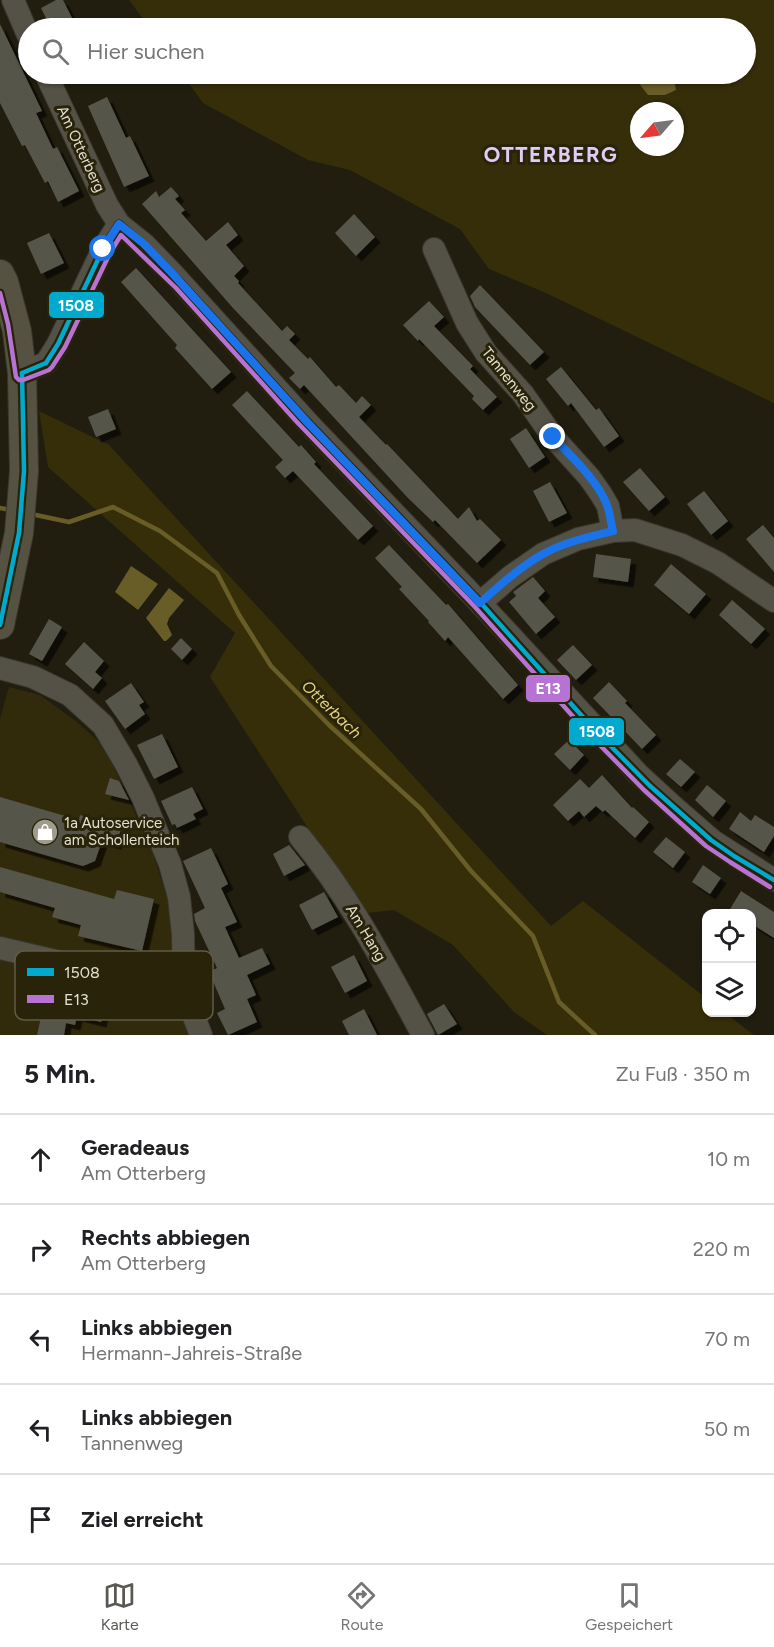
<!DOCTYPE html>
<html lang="de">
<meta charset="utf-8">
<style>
body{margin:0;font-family:Figtree,sans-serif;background:#f2f2f2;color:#202124}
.controls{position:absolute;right:18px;bottom:18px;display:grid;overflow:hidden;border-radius:12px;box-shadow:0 2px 4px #0004}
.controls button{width:54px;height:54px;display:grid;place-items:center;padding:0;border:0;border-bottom:2px solid #e0e0e0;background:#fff;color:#202124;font:30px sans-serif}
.compass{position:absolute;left:630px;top:102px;width:54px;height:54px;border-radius:50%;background:#fff;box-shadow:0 2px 4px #0004;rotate:242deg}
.stop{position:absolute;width:18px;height:18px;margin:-14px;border:4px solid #1a73e8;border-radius:50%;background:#fff}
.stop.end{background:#1a73e8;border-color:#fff;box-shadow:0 2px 6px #0008}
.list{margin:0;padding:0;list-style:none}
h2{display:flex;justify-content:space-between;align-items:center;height:78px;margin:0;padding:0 24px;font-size:26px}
h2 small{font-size:20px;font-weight:400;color:#757577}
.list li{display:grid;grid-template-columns:39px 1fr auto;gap:18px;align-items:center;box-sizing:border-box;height:90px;padding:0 24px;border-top:2px solid #e0e0e0}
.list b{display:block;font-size:22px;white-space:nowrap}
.list p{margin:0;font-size:20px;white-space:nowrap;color:#757577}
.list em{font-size:20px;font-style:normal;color:#757577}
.icon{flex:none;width:33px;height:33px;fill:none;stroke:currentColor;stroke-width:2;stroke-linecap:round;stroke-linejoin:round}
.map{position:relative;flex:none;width:774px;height:1035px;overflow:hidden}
.search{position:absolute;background:#fff;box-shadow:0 2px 4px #0004;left:18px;right:18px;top:18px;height:66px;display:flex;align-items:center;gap:15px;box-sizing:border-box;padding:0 21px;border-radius:33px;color:#757577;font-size:22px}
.sheet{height:528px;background:#fff}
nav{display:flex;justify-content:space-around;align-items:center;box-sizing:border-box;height:84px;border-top:2px solid #e0e0e0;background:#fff;font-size:16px;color:#757577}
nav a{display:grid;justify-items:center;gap:3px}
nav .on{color:#595853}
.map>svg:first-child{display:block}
</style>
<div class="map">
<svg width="774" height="1035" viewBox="0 0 774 1035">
<defs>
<filter id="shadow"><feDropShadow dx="5.5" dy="5.5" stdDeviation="0" flood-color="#0009"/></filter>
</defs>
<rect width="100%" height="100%" fill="#211e10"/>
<!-- built -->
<polygon fill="#312a0b" points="9,687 40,695 77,722 99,742 114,767 153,853 171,910 173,966 177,1006 190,1035 0,1035 0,719"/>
<!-- green -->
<g fill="#362e09" fill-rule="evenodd">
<path d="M129 0H774V403L546 293 489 269 460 229 350 170 308 160 203 103 182 74H746V28H150ZM639 111H675V147H639Z"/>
<polygon points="39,411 109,445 551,926 583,901 706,998 706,1012 725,1013 754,1035 547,1035 514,1012 453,945 394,910 367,913 308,828 210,677 235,633 48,467"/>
</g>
<!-- water -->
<g fill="#685d26">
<polygon points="640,74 668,74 674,79 676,90 665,95 648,95 635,78"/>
<polygon points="131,566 158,584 138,610 115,592"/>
<polygon points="169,588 184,600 169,618 167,624 172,635 166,641 164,641 146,618"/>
</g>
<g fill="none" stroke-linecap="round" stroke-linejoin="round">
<!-- stream -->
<g stroke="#685d26" stroke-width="4.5">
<polyline points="0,508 11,510"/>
<polyline points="31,514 69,522 113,507 160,531 217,573 239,615 271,666 329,725 421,809 471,871 533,936 559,1002 595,1035"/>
</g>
</g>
<!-- building -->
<g fill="#575549" filter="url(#shadow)">
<polygon points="56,0 63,0 74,22 61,28 51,28 41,8"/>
<polygon points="0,24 42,111 36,113 53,149 57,147 79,191 58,202 48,181 45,183 25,145 22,146 0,103"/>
<polygon points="107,97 126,138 130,136 149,176 124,187 88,106"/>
<polygon points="171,187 179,196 175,199 185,210 181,213 206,241 228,222 238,235 226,245 244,266 234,276 239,281 238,283 282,331 287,326 295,334 289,340 308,359 310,357 336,387 339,385 356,403 362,396 371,405 359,417 386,445 387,444 458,519 469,507 477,521 480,519 501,540 477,563 435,520 433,522 408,498 304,385 300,389 289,378 295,373 233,308 142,204 156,191 159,197"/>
<polygon points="354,214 375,237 356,256 335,233"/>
<polygon points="49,233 64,263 41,274 27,243"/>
<polygon points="136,268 231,372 212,389 175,348 177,345 121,282"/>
<polygon points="480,285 544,352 530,365 475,307 470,296"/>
<polygon points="429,301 444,317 434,326 473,366 470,369 497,397 483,410 472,399 474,396 419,339 418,341 403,325"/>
<polygon points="561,367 596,410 599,408 619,436 604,447 571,403 568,406 546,379"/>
<polygon points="247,391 299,447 301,445 316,462 314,464 373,526 358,540 293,471 285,478 275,467 283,460 232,405"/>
<polygon points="108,409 116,429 96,437 88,417"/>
<polygon points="526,428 545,457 529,468 510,439"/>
<polygon points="640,468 665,497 649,511 623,482"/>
<polygon points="550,482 567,513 549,522 533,491"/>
<polygon points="704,491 728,521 711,535 687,504"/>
<polygon points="763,525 774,538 774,572 746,539"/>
<polygon points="389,545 446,605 448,604 518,685 503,699 448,637 445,641 428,622 429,621 399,589 402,587 375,558"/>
<polygon points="596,554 631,559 628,582 593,577"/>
<polygon points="671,564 706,594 689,614 654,585"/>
<polygon points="533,577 545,591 538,598 555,617 536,634 509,602 516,596 513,592"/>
<polygon points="732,600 765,629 751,644 719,615"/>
<polygon points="49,619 62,627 42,661 29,654"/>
<polygon points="181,638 192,649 182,660 171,649"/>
<polygon points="84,642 104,661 95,672 102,678 93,689 65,664"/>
<polygon points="573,645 592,665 576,680 557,660"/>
<polygon points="609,682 627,701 625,703 656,735 642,749 593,698"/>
<polygon points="131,683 144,702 139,705 145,714 125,729 105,701"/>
<polygon points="162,734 178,767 154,779 137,745"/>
<polygon points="569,740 584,755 570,770 554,754"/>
<polygon points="680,759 695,772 681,787 666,774"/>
<polygon points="602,775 632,808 633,807 649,822 635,838 605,810 603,812 596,806 584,817 579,811 568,821 553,805 580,779 589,788"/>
<polygon points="110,778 119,781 129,800 105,794"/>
<polygon points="707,785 726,801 713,817 695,800"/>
<polygon points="192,787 203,809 193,814 196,819 177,828 175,824 172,825 161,801"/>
<polygon points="0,797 79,820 80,815 106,823 106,825 121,829 116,844 102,841 95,861 83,866 0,842"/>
<polygon points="740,812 751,821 755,815 774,827 774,836 764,852 729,829"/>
<polygon points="666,837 685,852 673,868 653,852"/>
<polygon points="289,845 305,865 284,876 273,854"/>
<polygon points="211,848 228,884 221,888 237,922 225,927 239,958 262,948 270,964 247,975 256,995 247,999 257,1022 228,1035 217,1013 225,1009 209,972 217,968 195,921 194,914 205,908 183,861"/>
<polygon points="703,865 721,878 710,894 692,882"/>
<polygon points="0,867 114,899 117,890 154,899 142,951 78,936 81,925 52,917 55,908 0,892"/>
<polygon points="741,891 774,912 774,938 752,924 752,914 727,914"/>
<polygon points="324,892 338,917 312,930 299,905"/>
<polygon points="354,955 367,981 345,993 331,967"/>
<polygon points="50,978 108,992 101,1022 77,1016 75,1025 66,1023 64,1035 37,1035"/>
<polygon points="444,1004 457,1024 438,1035 427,1014"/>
<polygon points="364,1009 377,1035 349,1035 342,1021"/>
</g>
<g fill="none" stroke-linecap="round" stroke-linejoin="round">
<!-- minor casing -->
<g stroke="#3a382e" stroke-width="24">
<g id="minor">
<polyline points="13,0 28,35"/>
<polyline points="46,74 107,205 119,224 144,244 172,273 308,423 480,603 638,774 675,808 713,841 774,880"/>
<polyline points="434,249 467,323 486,353 523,394 553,437 589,477 601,494 608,506 613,531"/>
<polyline points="22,373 46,363 58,344 103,249 119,224"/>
<polyline points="480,603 510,577 543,554 578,539 613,531 635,530 682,545 718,563 774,601"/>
<polyline points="0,668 33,677 70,695 103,725 126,764 143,798 170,864 179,897 183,934 184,991 201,1035"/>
<path d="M300 837C350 897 386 967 423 1035"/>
<polyline points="0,948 184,991"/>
</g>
</g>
<!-- major casing -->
<g stroke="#3a382e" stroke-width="30">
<polyline id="major" points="0,274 4,282 17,331 22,373 24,471 19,533 0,625"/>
</g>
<!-- minor -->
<use href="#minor" stroke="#545247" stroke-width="22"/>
<!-- major -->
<use href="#major" stroke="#555241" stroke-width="28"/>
<!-- bus-1 casing -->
<g stroke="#282309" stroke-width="9">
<g id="bus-1">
<polyline points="119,224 141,243 181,283 302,416 480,602 591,726 649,785 711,840 734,856 774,880"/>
<polyline points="22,373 46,363 58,344 103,249 119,224"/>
<polyline points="0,625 19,533 24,471 22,373"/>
</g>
</g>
<!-- bus-2 casing -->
<g stroke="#282309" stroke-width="9">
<polyline id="bus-2" points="0,293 8,324 16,377 19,380 23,380 49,370 52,367 65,347 110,253 121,235 176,288 296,421 475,607 586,731 644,790 706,846 730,862 770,887"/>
</g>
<!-- bus-1 -->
<use href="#bus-1" stroke="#00a9ce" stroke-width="4.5"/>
<!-- bus-2 -->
<use href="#bus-2" stroke="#b673d3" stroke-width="4.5"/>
</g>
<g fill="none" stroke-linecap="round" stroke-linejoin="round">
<!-- route -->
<path stroke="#1a73e8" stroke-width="8" d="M103 249 119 224 144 244 172 273 308 423 480 603C500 585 520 567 543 554 564 542 589 537 613 531 611 523 610 515 608 508 601 484 570 455 553 437"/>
</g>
<!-- icons -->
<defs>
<g id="shop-disc" transform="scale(1.35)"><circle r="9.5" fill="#9e9c8d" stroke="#282309"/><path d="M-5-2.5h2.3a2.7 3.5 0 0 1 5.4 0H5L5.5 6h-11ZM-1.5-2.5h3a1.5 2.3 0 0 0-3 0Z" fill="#fff"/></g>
</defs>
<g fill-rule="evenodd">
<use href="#shop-disc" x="45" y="832"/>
</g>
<g text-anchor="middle" stroke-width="6" stroke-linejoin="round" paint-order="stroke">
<!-- street labels -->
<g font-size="15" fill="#e2e0d1" stroke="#282309">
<text transform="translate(81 149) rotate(65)" y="5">Am Otterberg</text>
<text transform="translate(509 379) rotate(51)" y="5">Tannenweg</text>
<text transform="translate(366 933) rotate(59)" y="5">Am Hang</text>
</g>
<!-- poi labels -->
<g font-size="15" fill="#e2e0d1" stroke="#282309" text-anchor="start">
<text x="64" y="828">1a Autoservice<tspan x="64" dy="17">am Schollenteich</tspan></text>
</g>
<!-- water labels -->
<g font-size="16" font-style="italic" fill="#e6d47c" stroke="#282309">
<text transform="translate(332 709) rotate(44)" y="6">Otterbach</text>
</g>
<!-- district labels -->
<g font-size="21" font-weight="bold" letter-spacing="1.5" fill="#e1ccf5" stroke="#282309">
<text x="551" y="162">OTTERBERG</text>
</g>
</g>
<!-- legend -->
<rect x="15" y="951" width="198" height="69" rx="9" fill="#282309" stroke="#605c45" stroke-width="1.5"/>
<rect x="27" y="968" width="27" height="8" fill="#00a9ce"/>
<rect x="27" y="995" width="27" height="8" fill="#b673d3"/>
<g font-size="16" fill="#e2e0d1">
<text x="64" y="978">1508</text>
<text x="64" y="1005">E13</text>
</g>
<g stroke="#282309" stroke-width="2">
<rect x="48" y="291" width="57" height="28" rx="6" fill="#00a9ce"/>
<rect x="525" y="674" width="46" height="29" rx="6" fill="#b673d3"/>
<rect x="568" y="717" width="57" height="29" rx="6" fill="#00a9ce"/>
</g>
<g font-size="16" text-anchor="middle" font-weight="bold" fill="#fff">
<text x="76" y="311">1508</text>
<text x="548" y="694">E13</text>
<text x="597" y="737">1508</text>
</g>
</svg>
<div class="controls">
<button><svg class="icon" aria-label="locate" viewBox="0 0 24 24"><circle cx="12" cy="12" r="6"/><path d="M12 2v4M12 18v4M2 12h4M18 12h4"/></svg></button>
<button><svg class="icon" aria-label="layers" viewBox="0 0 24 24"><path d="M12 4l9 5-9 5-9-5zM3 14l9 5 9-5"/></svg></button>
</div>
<svg class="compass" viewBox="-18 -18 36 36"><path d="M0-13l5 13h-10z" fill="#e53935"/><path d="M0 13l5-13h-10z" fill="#757577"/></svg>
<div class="stop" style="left:103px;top:249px"></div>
<div class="stop end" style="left:553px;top:437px"></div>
<div class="search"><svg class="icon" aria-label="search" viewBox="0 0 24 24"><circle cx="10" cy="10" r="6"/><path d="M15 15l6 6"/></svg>Hier suchen</div>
</div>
<section class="sheet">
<h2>5 Min.<small>Zu Fuß · 350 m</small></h2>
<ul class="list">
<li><svg class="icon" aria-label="ahead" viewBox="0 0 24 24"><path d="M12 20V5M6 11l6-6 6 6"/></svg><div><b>Geradeaus</b><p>Am Otterberg</p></div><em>10 m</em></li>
<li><svg class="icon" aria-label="right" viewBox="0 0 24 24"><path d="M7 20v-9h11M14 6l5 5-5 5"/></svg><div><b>Rechts abbiegen</b><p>Am Otterberg</p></div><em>220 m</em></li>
<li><svg class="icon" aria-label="left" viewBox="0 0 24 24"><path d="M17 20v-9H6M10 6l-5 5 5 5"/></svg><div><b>Links abbiegen</b><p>Hermann-Jahreis-Straße</p></div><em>70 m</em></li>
<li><svg class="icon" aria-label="left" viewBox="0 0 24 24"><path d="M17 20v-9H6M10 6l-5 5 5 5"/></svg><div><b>Links abbiegen</b><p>Tannenweg</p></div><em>50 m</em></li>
<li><svg class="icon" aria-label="arrive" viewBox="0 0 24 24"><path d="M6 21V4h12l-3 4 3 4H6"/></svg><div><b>Ziel erreicht</b></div></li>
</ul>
</section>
<nav>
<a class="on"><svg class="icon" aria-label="map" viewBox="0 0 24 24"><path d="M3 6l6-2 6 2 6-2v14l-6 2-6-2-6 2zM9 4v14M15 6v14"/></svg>Karte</a>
<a><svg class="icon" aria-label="directions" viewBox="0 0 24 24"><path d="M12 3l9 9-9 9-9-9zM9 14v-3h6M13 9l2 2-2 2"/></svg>Route</a>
<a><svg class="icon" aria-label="saved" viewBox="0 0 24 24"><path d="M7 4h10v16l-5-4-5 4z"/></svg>Gespeichert</a>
</nav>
